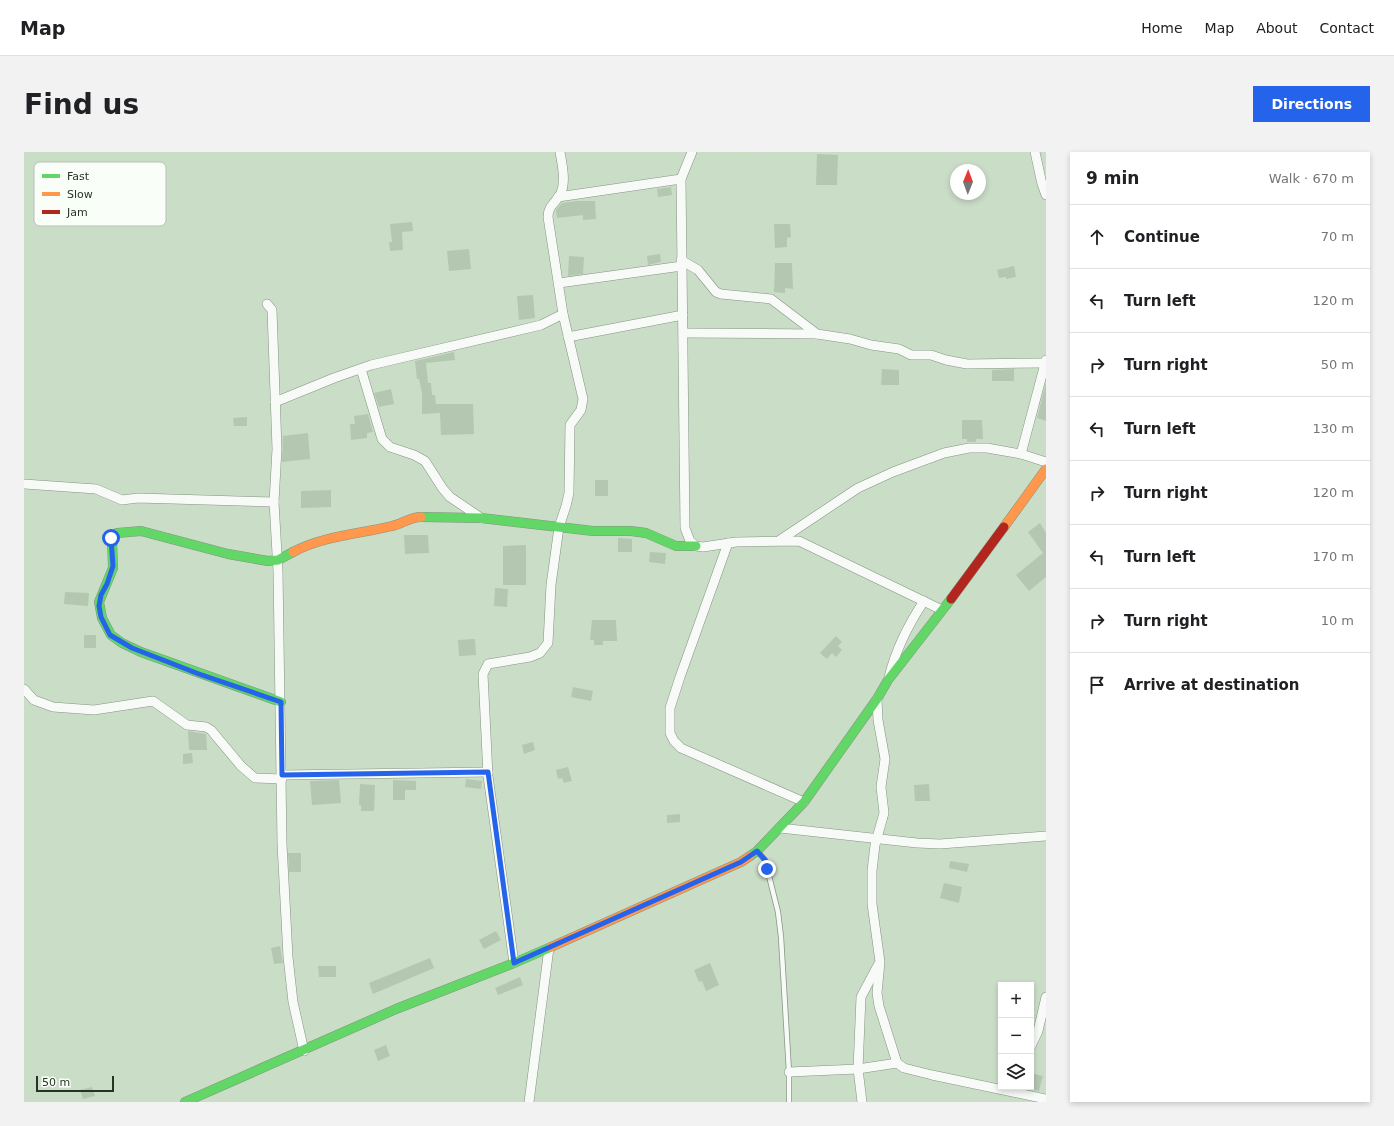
<!DOCTYPE html>
<meta charset="utf-8">
<style>
body{margin:0;font-family:"DejaVu Sans",sans-serif;background:#f2f2f2;color:#202124}
.controls{position:absolute;right:12px;bottom:12px;display:grid;overflow:hidden;border-radius:0px;box-shadow:0 2px 6px #0003}
.controls button{width:36px;height:36px;display:grid;place-items:center;padding:0;border:0;border-bottom:1px solid #e0e0e0;background:#fff;color:#202124;font:20px sans-serif}
.compass{position:absolute;left:926px;top:12px;width:36px;height:36px;border-radius:50%;background:#fff;box-shadow:0 2px 6px #0003;rotate:1deg}
.scale{position:absolute;left:12px;bottom:10px;width:78px;box-sizing:border-box;padding-left:4px;border:2px solid #263424;border-top:0;font-size:11px;line-height:14px;white-space:nowrap;color:#263424;-webkit-text-stroke:3px #fafef9;paint-order:stroke}
.stop{position:absolute;width:12px;height:12px;margin:-9px;border:3px solid #2563eb;border-radius:50%;background:#fff}
.stop.end{background:#2563eb;border-color:#fff;box-shadow:0 1px 4px #0008}
.list{margin:0;padding:0;list-style:none}
h2{display:flex;justify-content:space-between;align-items:center;height:52px;margin:0;padding:0 16px;font-size:17px}
h2 small{font-size:13px;font-weight:400;color:#757577}
.list li{display:grid;grid-template-columns:26px 1fr auto;gap:12px;align-items:center;box-sizing:border-box;height:64px;padding:0 16px;border-top:1px solid #e0e0e0}
.list b{display:block;font-size:15px;white-space:nowrap}
.list em{font-size:13px;font-style:normal;color:#757577}
.icon{flex:none;width:22px;height:22px;fill:none;stroke:currentColor;stroke-width:2;stroke-linecap:round;stroke-linejoin:round}
.map{position:relative;flex:none;width:1022px;height:950px;overflow:hidden;border-radius:0px}
header{display:flex;align-items:center;gap:24px;box-sizing:border-box;height:56px;padding:0 20px;background:#fff;border-bottom:1px solid #e0e0e0}
header strong{font-size:19px}
nav{display:flex;gap:22px;margin-inline-start:auto;font-size:14px}
.intro{display:flex;align-items:center;justify-content:space-between;box-sizing:border-box;height:96px;padding:0 24px}
h1{margin:0;font-size:28px}
.button{padding:10px 18px;border-radius:0px;background:#2563eb;color:#fff;font-size:14px;font-weight:700}
main{display:flex;gap:24px;padding:0 24px}
aside{flex:1;background:#fff;border-radius:0px;box-shadow:0 2px 6px #0003}
.map>svg:first-child{display:block}
</style>
<header>
<strong>Map</strong>
<nav><a>Home</a><a>Map</a><a>About</a><a>Contact</a></nav>
</header>
<div class="intro"><h1>Find us</h1><a class="button">Directions</a></div>
<main>
<div class="map">
<svg width="1022" height="950" viewBox="0 0 1022 950">
<rect width="100%" height="100%" fill="#cadec7"/>
<!-- building -->
<g fill="#b4c7b1">
<polygon points="793,2 814,3 813,33 792,33"/>
<polygon points="647,35 648,43 634,45 633,37"/>
<polygon points="553,49 571,49 572,67 559,68 559,63 533,66 532,58 538,51"/>
<polygon points="388,70 389,79 378,80 379,98 366,99 365,90 368,90 366,72"/>
<polygon points="750,72 766,72 767,85 763,86 763,95 751,96"/>
<polygon points="445,97 447,117 425,119 423,99"/>
<polygon points="636,102 637,110 624,113 623,104"/>
<polygon points="545,104 560,105 559,122 544,124"/>
<polygon points="751,111 768,111 769,137 761,136 761,141 750,140"/>
<polygon points="990,114 992,125 982,127 982,125 975,126 973,118"/>
<polygon points="509,143 511,166 495,168 493,144"/>
<polygon points="430,200 431,208 402,211 404,231 407,231 408,243 411,243 412,252 449,252 450,282 417,283 416,261 398,262 398,241 395,227 393,227 391,209"/>
<polygon points="858,217 875,218 875,233 857,233"/>
<polygon points="990,217 990,229 968,229 968,218"/>
<polygon points="1022,231 1022,269 1013,266"/>
<polygon points="367,237 370,252 355,255 350,241"/>
<polygon points="344,262 349,280 343,281 343,286 327,288 326,272 331,272 330,264"/>
<polygon points="223,265 223,274 210,274 209,266"/>
<polygon points="938,268 958,268 959,287 952,287 952,290 943,290 943,287 938,287"/>
<polygon points="284,281 286,307 258,310 259,284"/>
<rect x="571" y="328" width="13" height="16"/>
<polygon points="307,338 307,355 277,356 277,339"/>
<polygon points="1016,371 1022,381 1022,425 1005,439 992,423 1019,401 1004,380"/>
<polygon points="380,383 404,383 405,401 381,402"/>
<polygon points="594,386 608,387 608,400 594,400"/>
<polygon points="502,393 502,433 479,433 479,394"/>
<polygon points="626,400 642,401 641,412 625,410"/>
<polygon points="471,436 484,437 483,455 470,454"/>
<polygon points="41,440 65,441 64,454 40,452"/>
<polygon points="568,468 592,468 593,489 579,489 579,493 570,493 570,488 566,488"/>
<rect x="60" y="483" width="12" height="13"/>
<polygon points="812,484 818,490 814,494 818,498 812,505 808,501 803,507 796,501"/>
<polygon points="451,487 452,503 435,504 434,488"/>
<polygon points="549,535 569,539 567,549 547,545"/>
<polygon points="164,579 182,582 183,598 165,598"/>
<polygon points="509,590 511,598 500,602 498,593"/>
<polygon points="168,601 169,611 159,612 159,602"/>
<polygon points="544,615 548,629 540,631 538,626 534,627 532,618"/>
<polygon points="442,627 458,629 457,637 441,635"/>
<polygon points="315,628 317,651 288,653 286,629"/>
<polygon points="369,628 392,629 392,638 381,638 381,648 369,648"/>
<polygon points="336,632 351,633 350,659 337,659 337,653 335,653"/>
<polygon points="905,632 906,649 891,649 890,633"/>
<polygon points="656,662 656,670 643,671 643,663"/>
<polygon points="264,701 277,701 277,720 265,720"/>
<polygon points="926,709 945,712 943,720 925,716"/>
<polygon points="920,731 938,735 935,751 916,746"/>
<polygon points="472,779 477,788 460,797 455,788"/>
<polygon points="256,794 259,811 250,812 247,796"/>
<polygon points="406,806 410,816 349,842 345,831"/>
<polygon points="686,811 695,833 682,839 678,829 675,830 670,818"/>
<polygon points="294,814 312,814 312,825 295,825"/>
<polygon points="496,825 499,833 474,843 471,836"/>
<polygon points="362,893 366,904 354,909 350,898"/>
<polygon points="1007,921 1019,924 1015,939 1007,937"/>
<polygon points="68,935 71,944 59,947 56,938"/>
</g>
<g fill="none" stroke-linecap="round" stroke-linejoin="round">
<!-- lane casing -->
<g stroke="#849482" stroke-width="6">
<polyline id="lane" points="733,699 741,708 754,760 757,785 765,920 765,950"/>
</g>
<!-- street casing -->
<g stroke="#849482" stroke-width="10">
<g id="street">
<polyline points="668,0 657,27 661,376 666,389 672,394 679,395 712,390 775,389 918,458"/>
<polyline points="1011,0 1018,32 1022,43"/>
<polyline points="534,45 657,27"/>
<polyline points="657,108 674,118 692,140 697,142 747,147 793,182"/>
<polyline points="535,131 658,114"/>
<polyline points="243,152 248,158 253,297 250,350 254,419 258,692 264,805 269,850 280,899"/>
<polyline points="660,181 793,182 826,187 847,193 875,197 887,203 907,203 922,208 943,212 1021,211"/>
<polyline points="544,185 659,163"/>
<polyline points="337,217 358,287 366,295 390,303 401,309 419,337 426,345 457,366"/>
<polyline points="251,250 310,226 347,213 517,173 539,162"/>
<polyline points="997,302 1022,208"/>
<polyline points="0,332 72,337 98,348 114,346 250,350"/>
<polyline points="756,388 834,336 869,320 920,301 945,296 963,296 997,302 1022,310"/>
<polyline points="704,391 656,525 646,556 646,581 650,589 657,596 780,650"/>
<path d="M865 525C872 497 884 473 900 449"/>
<polyline points="0,537 10,548 29,555 70,558 129,549 163,573 182,575 187,578 217,614 231,626 258,627"/>
<polyline points="853,547 854,568 861,607 857,635 860,661 851,693 848,719 848,752 856,810 853,841 855,854 873,911 880,916 908,923 1022,947"/>
<polyline points="258,623 464,620"/>
<polyline points="756,676 893,691 916,692 1022,684"/>
<path d="M490 811 464 624 459 522 464 512 506 505 516 501 524 491 527 433 535 375 542 354 545 341 546 273 557 258 559 247 539 162 524 65C524 53 533 50 537 41 542 29 538 12 536 0"/>
<polyline points="1007,894 1014,879 1022,845"/>
<polyline points="765,920 834,917 873,911"/>
<polyline points="505,950 525,796"/>
<polyline points="838,950 834,917 837,845 854,813"/>
</g>
</g>
<!-- fast casing -->
<g stroke="#849482" stroke-width="10">
<g id="fast">
<polyline points="397,365 457,366 569,379 607,379 622,381 652,394 672,394"/>
<polyline points="257,550 117,500 98,491 87,483 78,466 75,450 89,416 88,387 89,383 93,381 117,379 204,402 244,409 254,408 269,400"/>
<polyline points="726,704 733,699 780,650 853,547 864,528 927,447"/>
<polyline points="161,950 372,857 490,811 527,795"/>
</g>
</g>
<!-- slow casing -->
<g stroke="#849482" stroke-width="10">
<g id="slow">
<polyline points="980,375 1022,317"/>
<path d="M269 400C299 384 335 382 368 374 378 372 386 365 397 365"/>
<polyline points="527,795 717,710 726,704"/>
</g>
</g>
<!-- jam casing -->
<g stroke="#849482" stroke-width="10">
<polyline id="jam" points="927,447 980,375"/>
</g>
<!-- path -->
<g stroke="#d0d6cf" stroke-width="2" stroke-dasharray="1 3" stroke-linecap="butt">
<polyline points="927,0 932,9 933,18"/>
<polyline points="943,42 963,97 975,144 973,178 968,203"/>
<path d="M667 80 685 59C691 59 698 61 703 57 710 51 707 41 709 33 712 20 723 8 733 0"/>
<polyline points="964,286 967,265 966,221"/>
<path d="M867 862 888 875C911 870 922 857 948 863"/>
<polyline points="526,950 536,942 551,940 563,928 579,899 619,854 624,845 643,796 648,789 677,763 696,731"/>
</g>
<!-- lane -->
<use href="#lane" stroke="#f7faf7" stroke-width="4.5"/>
<!-- street -->
<use href="#street" stroke="#f7faf7" stroke-width="9"/>
<!-- fast -->
<use href="#fast" stroke="#63d668" stroke-width="9"/>
<!-- slow -->
<use href="#slow" stroke="#ff974d" stroke-width="9"/>
<!-- jam -->
<use href="#jam" stroke="#b3261e" stroke-width="9"/>
</g>
<g fill="none" stroke-linecap="round" stroke-linejoin="round">
<!-- route -->
<polyline stroke="#2563eb" stroke-width="5" points="87,386 89,414 83,432 77,443 75,454 77,465 86,483 108,496 175,522 257,550 258,623 464,620 490,811 717,710 733,699 741,708 743,717"/>
</g>
<!-- legend -->
<rect x="10" y="10" width="132" height="64" rx="6" fill="#fafef9" stroke="#bac1b9" stroke-width="1"/>
<rect x="18" y="22" width="18" height="4" fill="#63d668"/>
<rect x="18" y="40" width="18" height="4" fill="#ff974d"/>
<rect x="18" y="58" width="18" height="4" fill="#b3261e"/>
<g font-size="11" fill="#263424">
<text x="43" y="28">Fast</text>
<text x="43" y="46">Slow</text>
<text x="43" y="64">Jam</text>
</g>
</svg>
<div class="controls">
<button>+</button>
<button>−</button>
<button><svg class="icon" aria-label="layers" viewBox="0 0 24 24"><path d="M12 4l9 5-9 5-9-5zM3 14l9 5 9-5"/></svg></button>
</div>
<svg class="compass" viewBox="-18 -18 36 36"><path d="M0-13l5 13h-10z" fill="#e53935"/><path d="M0 13l5-13h-10z" fill="#757577"/></svg>
<div class="scale">50 m</div>
<div class="stop" style="left:87px;top:386px"></div>
<div class="stop end" style="left:743px;top:717px"></div>
</div>
<aside>
<h2>9 min<small>Walk · 670 m</small></h2>
<ul class="list">
<li><svg class="icon" aria-label="ahead" viewBox="0 0 24 24"><path d="M12 20V5M6 11l6-6 6 6"/></svg><div><b>Continue</b></div><em>70 m</em></li>
<li><svg class="icon" aria-label="left" viewBox="0 0 24 24"><path d="M17 20v-9H6M10 6l-5 5 5 5"/></svg><div><b>Turn left</b></div><em>120 m</em></li>
<li><svg class="icon" aria-label="right" viewBox="0 0 24 24"><path d="M7 20v-9h11M14 6l5 5-5 5"/></svg><div><b>Turn right</b></div><em>50 m</em></li>
<li><svg class="icon" aria-label="left" viewBox="0 0 24 24"><path d="M17 20v-9H6M10 6l-5 5 5 5"/></svg><div><b>Turn left</b></div><em>130 m</em></li>
<li><svg class="icon" aria-label="right" viewBox="0 0 24 24"><path d="M7 20v-9h11M14 6l5 5-5 5"/></svg><div><b>Turn right</b></div><em>120 m</em></li>
<li><svg class="icon" aria-label="left" viewBox="0 0 24 24"><path d="M17 20v-9H6M10 6l-5 5 5 5"/></svg><div><b>Turn left</b></div><em>170 m</em></li>
<li><svg class="icon" aria-label="right" viewBox="0 0 24 24"><path d="M7 20v-9h11M14 6l5 5-5 5"/></svg><div><b>Turn right</b></div><em>10 m</em></li>
<li><svg class="icon" aria-label="arrive" viewBox="0 0 24 24"><path d="M6 21V4h12l-3 4 3 4H6"/></svg><div><b>Arrive at destination</b></div></li>
</ul>
</aside>
</main>
